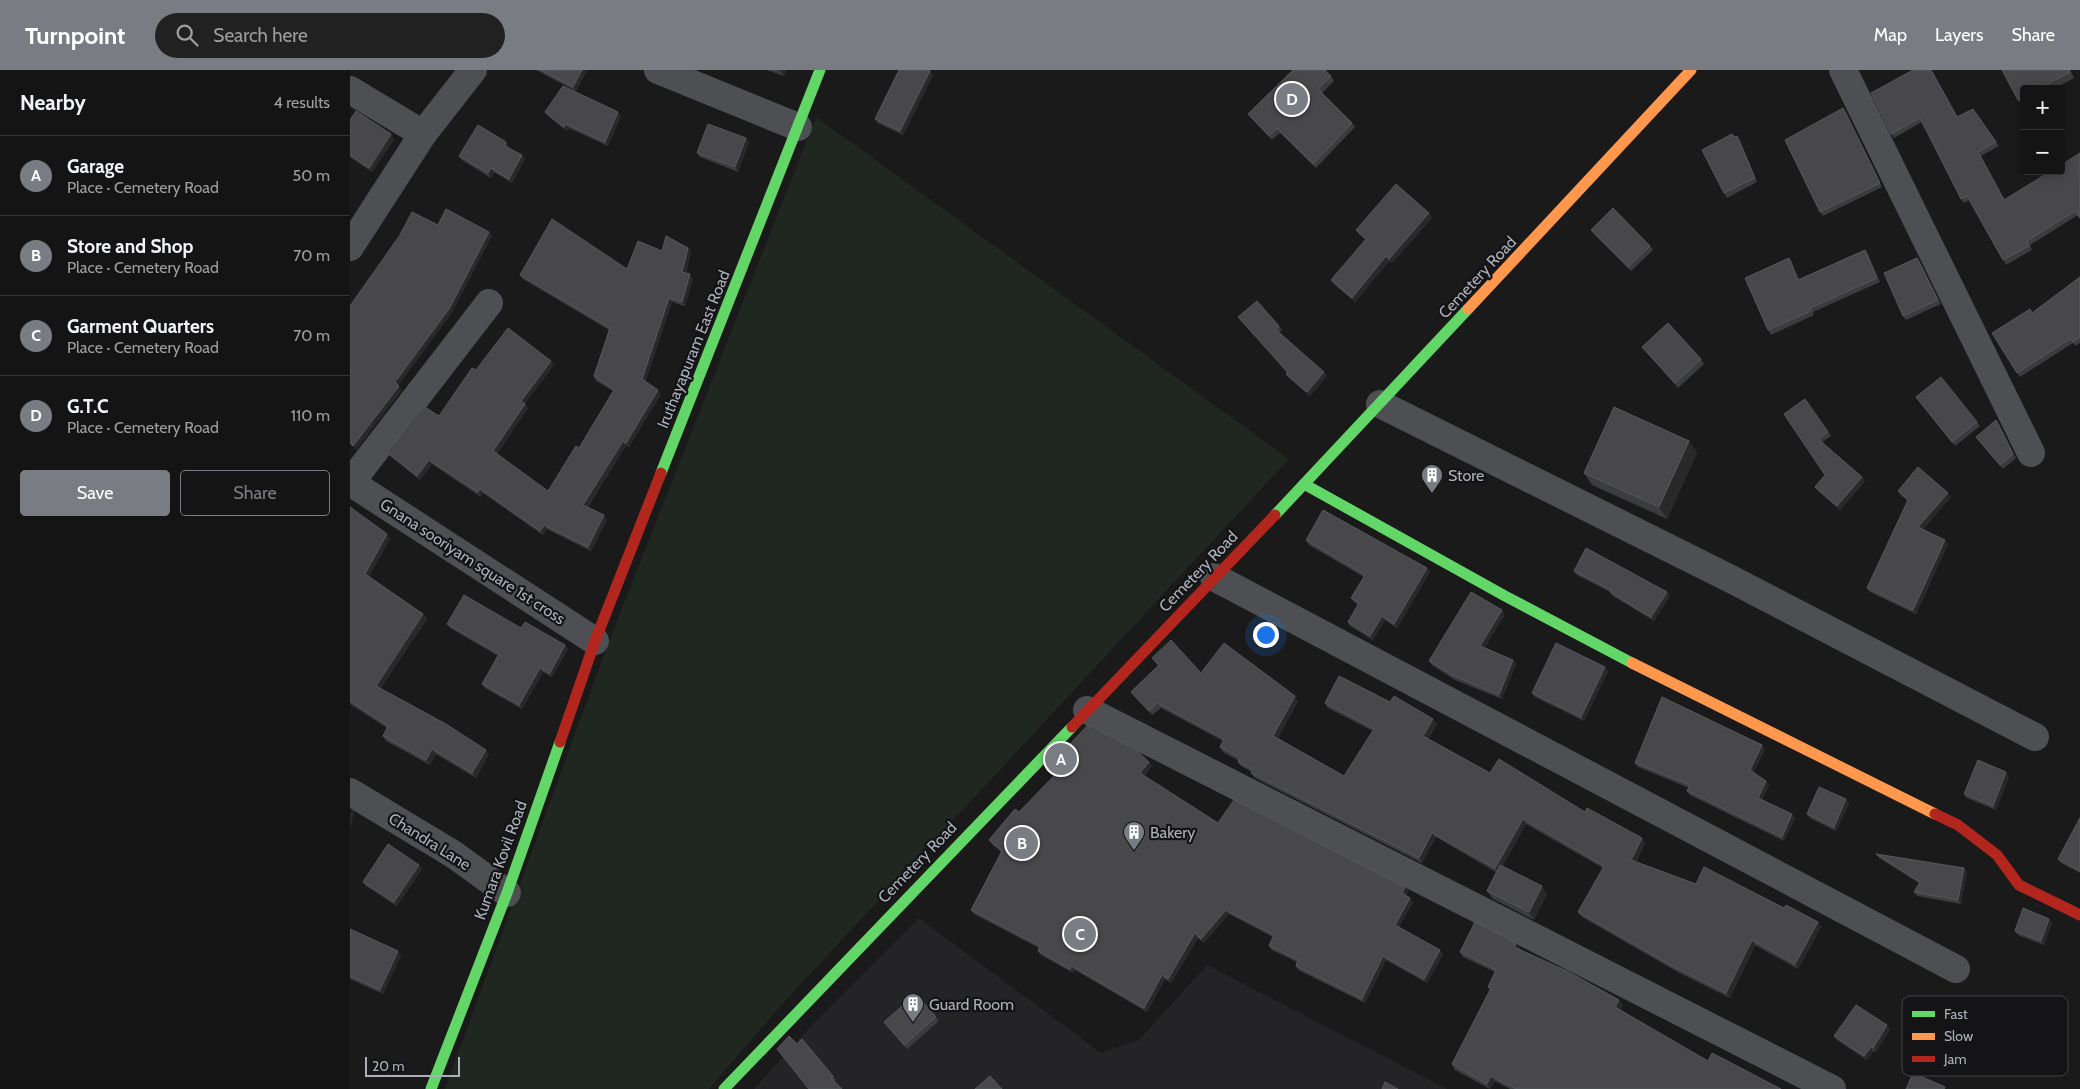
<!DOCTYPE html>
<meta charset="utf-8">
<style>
body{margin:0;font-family:Cabin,sans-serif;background:#212122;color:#f1f3f6}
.controls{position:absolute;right:15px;top:15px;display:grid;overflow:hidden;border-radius:5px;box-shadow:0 2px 12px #0003}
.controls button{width:45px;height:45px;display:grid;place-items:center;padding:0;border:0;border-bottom:1px solid #333334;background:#141414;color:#f1f3f6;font:25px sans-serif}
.scale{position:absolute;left:15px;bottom:12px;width:95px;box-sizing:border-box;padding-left:5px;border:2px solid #acb0ba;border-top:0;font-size:14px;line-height:18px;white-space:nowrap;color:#acb0ba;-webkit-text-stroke:4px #141416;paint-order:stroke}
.you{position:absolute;left:915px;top:564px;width:18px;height:18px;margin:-12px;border:4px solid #fff;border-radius:50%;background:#1a73e8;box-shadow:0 0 0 8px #1a73e833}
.badge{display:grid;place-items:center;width:32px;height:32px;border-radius:50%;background:#797c82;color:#fff;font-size:16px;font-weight:700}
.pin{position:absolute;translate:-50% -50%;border:2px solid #fff;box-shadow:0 1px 5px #0006}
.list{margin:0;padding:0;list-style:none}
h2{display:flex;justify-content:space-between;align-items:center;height:65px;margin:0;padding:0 20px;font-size:21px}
h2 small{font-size:16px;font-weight:400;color:#9d9ea0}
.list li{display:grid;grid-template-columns:32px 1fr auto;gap:15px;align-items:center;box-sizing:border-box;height:80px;padding:0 20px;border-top:1px solid #333334}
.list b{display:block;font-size:19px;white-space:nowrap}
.list p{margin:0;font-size:16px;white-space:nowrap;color:#9d9ea0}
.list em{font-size:16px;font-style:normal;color:#9d9ea0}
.actions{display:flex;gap:10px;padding:15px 20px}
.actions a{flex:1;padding:11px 0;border:1px solid #797c82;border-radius:5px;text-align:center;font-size:18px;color:#797c82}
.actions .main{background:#797c82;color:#fff}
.icon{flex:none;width:28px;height:28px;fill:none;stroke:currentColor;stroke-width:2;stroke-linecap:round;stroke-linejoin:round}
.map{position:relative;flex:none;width:1730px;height:1019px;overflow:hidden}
header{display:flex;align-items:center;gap:30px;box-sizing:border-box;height:70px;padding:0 25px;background:#797c82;color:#fff}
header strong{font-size:24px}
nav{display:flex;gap:28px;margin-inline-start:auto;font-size:18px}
.search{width:350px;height:45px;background:#212122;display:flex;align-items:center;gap:12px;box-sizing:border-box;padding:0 18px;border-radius:28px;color:#9d9ea0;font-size:19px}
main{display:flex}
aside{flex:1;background:#141414}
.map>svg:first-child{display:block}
</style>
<header>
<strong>Turnpoint</strong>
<div class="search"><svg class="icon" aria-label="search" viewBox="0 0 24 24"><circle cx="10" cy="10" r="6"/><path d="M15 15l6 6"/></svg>Search here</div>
<nav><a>Map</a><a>Layers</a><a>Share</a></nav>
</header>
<main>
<aside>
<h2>Nearby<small>4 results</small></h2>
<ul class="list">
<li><span class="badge">A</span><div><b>Garage</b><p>Place · Cemetery Road</p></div><em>50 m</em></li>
<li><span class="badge">B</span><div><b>Store and Shop</b><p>Place · Cemetery Road</p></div><em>70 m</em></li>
<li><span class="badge">C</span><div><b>Garment Quarters</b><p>Place · Cemetery Road</p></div><em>70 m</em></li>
<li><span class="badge">D</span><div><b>G.T.C</b><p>Place · Cemetery Road</p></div><em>110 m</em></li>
</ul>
<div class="actions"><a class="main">Save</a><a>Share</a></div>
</aside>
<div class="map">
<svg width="1730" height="1019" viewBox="0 0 1730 1019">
<rect width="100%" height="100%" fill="#1a1a1a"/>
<!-- built -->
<polygon fill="#242426" points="569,848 751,983 789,970 857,895 1097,1019 404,1019 459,958"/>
<!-- green -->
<polygon fill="#202721" points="466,47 939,389 435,931 359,1019 95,1019 258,574"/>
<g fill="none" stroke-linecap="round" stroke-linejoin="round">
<!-- street -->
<g stroke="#4e4f53" stroke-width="28">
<polyline points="308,0 448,57"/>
<polyline points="1493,0 1681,383"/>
<polyline points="0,20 73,64 123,0"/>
<polyline points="0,177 73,64"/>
<polyline points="1030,334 1377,507 1685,667"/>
<polyline points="0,412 245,571"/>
<polyline points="1,412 139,233"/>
<polyline points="864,507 1606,899"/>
<polyline points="737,640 1482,1019"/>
<polyline points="0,722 103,784 157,823"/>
</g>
<!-- fast -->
<g stroke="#63d668" stroke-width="11">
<polyline points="311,403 470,0"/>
<polyline points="954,414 1155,526 1282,593"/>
<polyline points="925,445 1118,239"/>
<polyline points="81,1019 157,823 210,672"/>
<polyline points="374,1019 722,657"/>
</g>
<!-- slow -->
<g stroke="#ff974d" stroke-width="11">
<polyline points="1118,239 1341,0"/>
<polyline points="1282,593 1585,744"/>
</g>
<!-- jam -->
<g stroke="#b3261e" stroke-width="11">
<polyline points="722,657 925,445"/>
<polyline points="210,672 245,571 311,403"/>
<polyline points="1585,744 1608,755 1647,785 1669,815 1730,845"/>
</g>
</g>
<!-- wall -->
<g fill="#3b3c3d">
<polygon points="186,0 237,0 226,21"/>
<polygon points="417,0 436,0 434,6"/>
<polygon points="1563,0 1607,47 1623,39 1649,76 1631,86 1655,130 1701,101 1728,145 1680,175 1682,180 1656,195 1620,130 1614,133 1611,129 1572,52 1544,68 1541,64"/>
<polygon points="1652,0 1720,0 1724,8 1704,19 1674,19 1674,35 1672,36 1668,30"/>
<polygon points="580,1 583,5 553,65 528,53 525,49"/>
<polygon points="981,6 984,11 972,23 1002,53 1005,57 966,98 930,63 922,70 898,44"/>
<polygon points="195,42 271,46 258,76 219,58 217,61 198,46"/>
<polygon points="1496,42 1532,117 1473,146 1470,142"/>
<polygon points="0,50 44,69 22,102 0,87"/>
<polygon points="1382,64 1384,67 1387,66 1390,70 1407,112 1377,128 1374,123"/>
<polygon points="396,68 399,72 388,102 350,87 347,83"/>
<polygon points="159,76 158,78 172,85 175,89 162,113 144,102 141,108 112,90 109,86"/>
<polygon points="1079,143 1082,148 1042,193 1039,191 1005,232 984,214 981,210 1016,170 1009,164 1006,160"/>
<polygon points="1241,160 1300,176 1303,180 1281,201 1244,164"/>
<polygon points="338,178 341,182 336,203 343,209 335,236 322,232 295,312 311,324 279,377 276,375 238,437 254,445 257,449 241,481 197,459 193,465 133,423 131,427 82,394 70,410 40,386 37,382 89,346 126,300 204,295 175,333 178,338 147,384 198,421 229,378 263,321 246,311 244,306 259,260 173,209 170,205 277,199 312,181"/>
<polygon points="1515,180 1518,184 1530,212 1463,242 1464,245 1421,265 1418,260 1439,188 1442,192 1449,210"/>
<polygon points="1570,192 1591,234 1556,250 1553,246"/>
<polygon points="1730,207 1730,273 1726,276 1723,273 1670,307 1642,263 1682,243"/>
<polygon points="888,247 929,256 932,260 929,262 977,306 960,326 939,308 936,304 937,303"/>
<polygon points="1292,277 1351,289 1354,294 1328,318"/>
<polygon points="1455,329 1481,366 1472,372 1512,407 1515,411 1490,440 1468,421 1465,417 1475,405"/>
<polygon points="1569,331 1627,352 1630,356 1605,376"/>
<polygon points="1649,354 1666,388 1653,399 1626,367"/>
<polygon points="1339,371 1347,383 1317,449 1242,415 1234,403"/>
<polygon points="1548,421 1601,427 1573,459 1598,474 1566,544 1520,522 1517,518 1558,431 1551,425"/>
<polygon points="0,437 40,469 19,506 73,544 77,549 30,618 139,684 126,708 86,684 80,695 36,671 33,666 37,658 0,634"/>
<polygon points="956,470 1077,498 1080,502 1047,558 1035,550 1023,570 1000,556 998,552 1008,535 1004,532 1001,528 1014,507 959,475"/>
<polygon points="1224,501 1317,522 1320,526 1304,551 1263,526 1260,522 1227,505"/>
<polygon points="1155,544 1135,577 1166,594 1152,629 1105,610 1082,595 1079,591"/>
<polygon points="97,554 171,558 218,579 202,607 193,602 172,639 135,618 132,614 148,586 100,558"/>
<polygon points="802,588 851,603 948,631 928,668 994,706 1023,661 978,638 975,633 1040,632 1083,649 1087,654 1078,669 1140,703 1235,742 1295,773 1286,792 1346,814 1434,838 1468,852 1471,857 1448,899 1405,875 1380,928 1326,901 1232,847 1228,842 1253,798 1176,754 1152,797 1197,824 1184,850 1143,829 1137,821 1146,802 1086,767 1072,793 905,708 901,703 902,702 891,696 888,692 889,691 873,682 870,677 873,671 811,638 802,645 785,627 781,622 808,596"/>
<polygon points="1258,601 1234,651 1185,627 1182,623"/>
<polygon points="1415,679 1403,703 1416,711 1419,715 1412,730 1445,748 1434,771 1340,725 1337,721 1339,718 1288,697 1285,693"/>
<polygon points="704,691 799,692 802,696 794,706 868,753 1058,821 1056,826 1060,828 1063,832 1049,857 1093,884 1077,913 1036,890 1015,933 948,900 946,896 947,892 922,880 919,876 923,867 879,844 854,873 848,868 821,913 815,909 797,942 725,900 723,903 691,885 688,881 689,878 624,844 621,840 651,782 642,774 639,770 669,742 711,698 707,695"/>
<polygon points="1659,706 1646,740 1617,728 1614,724"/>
<polygon points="1496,729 1499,734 1486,761 1460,748 1457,744"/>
<polygon points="1730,748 1730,803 1711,793 1708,789"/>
<polygon points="1526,784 1614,798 1617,802 1611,834 1567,826 1564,822 1569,813 1529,788"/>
<polygon points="69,795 72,799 47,836 16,816 13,812"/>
<polygon points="1702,853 1694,875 1668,865 1665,861"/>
<polygon points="0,859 51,885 33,924 0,909"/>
<polygon points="1170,878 1169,879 1269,930 1273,935 1270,940 1358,991 1431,1019 1160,1019 1145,1011 1140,1019 1105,1000 1102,994 1140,920 1138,917 1145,902 1113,887 1110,882"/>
<polygon points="586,947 589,951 557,979 534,952"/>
<polygon points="1694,955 1671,998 1632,976 1630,972"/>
<polygon points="1540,959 1526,982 1523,981 1517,990 1487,970 1484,966"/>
<polygon points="447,974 483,1006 486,1010 484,1011"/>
</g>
<!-- shaded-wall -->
<g fill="#29292a">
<polygon points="232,0 237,0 226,21 223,17"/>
<polygon points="430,0 436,0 434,6 430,1"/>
<polygon points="1581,0 1582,0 1610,51 1607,47"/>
<polygon points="580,1 583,5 553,65 550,61"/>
<polygon points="1493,38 1496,42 1532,117 1530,113"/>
<polygon points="268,42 271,46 258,76 255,72"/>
<polygon points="216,54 219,58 217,61 214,57"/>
<polygon points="41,64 44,69 22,102 19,98"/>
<polygon points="1387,66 1390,70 1407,112 1405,108"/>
<polygon points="396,68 399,72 388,102 385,97"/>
<polygon points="156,72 159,76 157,80 155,76"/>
<polygon points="1628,82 1631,86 1657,134 1654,130"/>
<polygon points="172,85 175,89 162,113 159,109"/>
<polygon points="141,98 144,102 141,108 138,103"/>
<polygon points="1079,143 1082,148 1042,193 1039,189"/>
<polygon points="139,162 142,166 102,243 48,316 45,312"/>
<polygon points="338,178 341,182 335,206 332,202"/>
<polygon points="1515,180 1518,184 1530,212 1527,208"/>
<polygon points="1036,186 1039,191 1005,232 1002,228"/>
<polygon points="1439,188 1442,192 1451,214 1448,210"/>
<polygon points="1567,188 1570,192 1591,234 1588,230"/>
<polygon points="340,204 343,209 335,236 332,232"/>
<polygon points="319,228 322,232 294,313 292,309"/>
<polygon points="201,291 204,295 174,335 171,331"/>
<polygon points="974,302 977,306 960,326 957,322"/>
<polygon points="49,316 52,320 6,380 3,376"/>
<polygon points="308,320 311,324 279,377 276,373"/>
<polygon points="175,334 178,338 146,385 143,381"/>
<polygon points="1646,350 1649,354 1666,388 1663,384"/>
<polygon points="273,371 276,375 236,439 233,435"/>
<polygon points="1339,371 1347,383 1317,449 1309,437"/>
<polygon points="79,390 82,394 70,410 67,406"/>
<polygon points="1512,407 1515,411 1490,440 1487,436"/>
<polygon points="130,419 133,423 131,427 128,422"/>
<polygon points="1598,423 1601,427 1571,461 1568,457"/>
<polygon points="254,445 257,449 241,481 238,477"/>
<polygon points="194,455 197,459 193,465 190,461"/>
<polygon points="37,464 40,469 18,508 15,504"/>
<polygon points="1595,470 1598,474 1566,544 1563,540"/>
<polygon points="1077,498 1080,502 1047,558 1044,554"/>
<polygon points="1317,522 1320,526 1304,551 1301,547"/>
<polygon points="1152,540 1155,544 1133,580 1130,576"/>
<polygon points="73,544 77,549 29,621 26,616"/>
<polygon points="1032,546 1035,550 1023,570 1020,566"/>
<polygon points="215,575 218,579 202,607 200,603"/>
<polygon points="1163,590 1166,594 1152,629 1149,625"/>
<polygon points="1255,597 1258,601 1234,651 1231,647"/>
<polygon points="190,598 193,602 172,639 169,635"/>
<polygon points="945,626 948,631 927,670 923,666"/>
<polygon points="1083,649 1087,654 1076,671 1073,666"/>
<polygon points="1412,675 1415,679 1403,704 1400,700"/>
<polygon points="82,679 86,684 80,695 76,690"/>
<polygon points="136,680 139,684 126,708 122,703"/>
<polygon points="799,692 802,696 792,707 790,703"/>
<polygon points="1656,702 1659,706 1646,740 1643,736"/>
<polygon points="1416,711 1419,715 1411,732 1408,728"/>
<polygon points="1496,729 1499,734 1486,761 1484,757"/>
<polygon points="2,739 4,743 0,761 0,745"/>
<polygon points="1442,744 1445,748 1434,771 1432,767"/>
<polygon points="1173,749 1176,754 1149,803 1145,798"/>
<polygon points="1082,763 1086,767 1072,793 1069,788"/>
<polygon points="1292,768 1295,773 1284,795 1281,790"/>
<polygon points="69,795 72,799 47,836 44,832"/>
<polygon points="1614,798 1617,802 1611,834 1608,830"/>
<polygon points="1192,816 1197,824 1184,850 1179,842"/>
<polygon points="1055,817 1058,821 1055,828 1052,823"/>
<polygon points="1060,828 1063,832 1048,859 1045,855"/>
<polygon points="876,840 879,844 854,873 851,869"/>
<polygon points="1699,849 1702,853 1694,875 1691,871"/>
<polygon points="1468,852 1471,857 1448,899 1445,894"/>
<polygon points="845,863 848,868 821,913 818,909"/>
<polygon points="1402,870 1405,875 1380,928 1376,923"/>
<polygon points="1167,873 1170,878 1168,882 1164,877"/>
<polygon points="1090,880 1093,884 1077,913 1074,909"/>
<polygon points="48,881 51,885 33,924 30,920"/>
<polygon points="1033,886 1036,890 1015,933 1012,929"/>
<polygon points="722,896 725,900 723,903 720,899"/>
<polygon points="812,905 815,909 797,942 794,938"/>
<polygon points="1269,930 1273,935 1269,942 1265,937"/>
<polygon points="1691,951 1694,955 1671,998 1668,994"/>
<polygon points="1537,955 1540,959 1526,982 1523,978"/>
<polygon points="1521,977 1523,981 1517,990 1514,986"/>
<polygon points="1141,1006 1145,1011 1140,1019 1137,1014"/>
</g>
<!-- building -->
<g fill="#48484b" stroke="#57585c">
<polygon points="191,0 232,0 223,17"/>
<polygon points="549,0 579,0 580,1 550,61 525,49"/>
<polygon points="943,0 975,0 981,6 968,19 1002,53 963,94 927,58 919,66 898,44"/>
<polygon points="1563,0 1581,0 1607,47 1623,39 1646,72 1628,82 1654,130 1701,101 1711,101 1711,95 1730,83 1730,148 1725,141 1677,171 1679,176 1653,190 1617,126 1611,129 1570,48 1541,64 1521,23"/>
<polygon points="1652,0 1719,0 1720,2 1688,19 1674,19 1674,27 1668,30"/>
<polygon points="213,16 268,42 255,72 216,54 214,57 195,42"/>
<polygon points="1493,38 1530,113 1470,142 1435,70"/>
<polygon points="6,41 41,64 19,98 0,85 0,50"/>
<polygon points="358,54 396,68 385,97 347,83"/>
<polygon points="128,55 156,72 155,76 172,85 159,109 141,98 138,103 109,86"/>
<polygon points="1382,64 1384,67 1387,66 1405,108 1374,123 1352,80"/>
<polygon points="1046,114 1079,143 1039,189 1036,186 1002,228 981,210 1016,169 1006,160"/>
<polygon points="1263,138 1300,176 1278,197 1241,160"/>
<polygon points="96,139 139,162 99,239 45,312 49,316 3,376 0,373 0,236 50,165 62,142 88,155"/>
<polygon points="202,149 277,199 288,171 312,181 316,166 338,178 332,202 340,204 332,232 319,228 292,309 308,320 276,373 273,371 233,435 254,445 238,477 194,455 190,461 130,419 128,422 79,390 67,406 37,382 73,336 89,346 122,298 126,300 158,258 201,291 171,331 175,334 143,381 198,421 226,376 229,378 264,320 244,306 260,258 170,205"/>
<polygon points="1515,180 1527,208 1460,238 1461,241 1418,260 1395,208 1439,188 1448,210"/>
<polygon points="1567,188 1588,230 1553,246 1534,203"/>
<polygon points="1730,207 1730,267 1723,272 1720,269 1667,303 1642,263 1680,239 1682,243"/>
<polygon points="907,231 929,256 925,259 974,302 957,322 936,304 938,302 888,247"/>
<polygon points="1318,253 1351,289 1325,313 1292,277"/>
<polygon points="1591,307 1627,352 1602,372 1566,327"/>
<polygon points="1455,329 1478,362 1468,369 1512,407 1487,436 1465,417 1475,405 1434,344"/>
<polygon points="1264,337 1339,371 1309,437 1234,403"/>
<polygon points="1646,350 1663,384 1650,395 1626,367"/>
<polygon points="1568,397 1598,423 1568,457 1595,470 1563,540 1517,518 1558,430 1548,421"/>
<polygon points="0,437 37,464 15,504 73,544 26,616 96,654 136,680 122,703 82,679 76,690 33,666 38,656 0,631"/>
<polygon points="973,440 1077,498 1044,554 1032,546 1020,566 998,552 1009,533 1001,528 1015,505 956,470"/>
<polygon points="1236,478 1317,522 1301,547 1260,522 1261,520 1224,501"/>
<polygon points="1121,522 1152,540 1130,576 1163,590 1149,625 1102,605 1079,591"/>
<polygon points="114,525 171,558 175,552 215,575 200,603 190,598 169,635 132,614 149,584 97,554"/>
<polygon points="821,570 851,603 874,573 945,626 923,666 994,706 1024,659 975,633 989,606 1040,632 1044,626 1083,649 1073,666 1140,703 1149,689 1235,742 1237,738 1292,768 1281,790 1346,814 1354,797 1434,838 1436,835 1468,852 1445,894 1402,870 1376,923 1322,896 1228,842 1254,796 1173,749 1145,798 1082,763 1069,788 901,703 903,700 888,692 890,688 870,677 874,669 807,633 799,641 781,622 809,595 802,588"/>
<polygon points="1206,573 1255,597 1231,647 1182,623"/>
<polygon points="1312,627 1412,675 1400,700 1416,711 1408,728 1442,744 1432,767 1337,721 1340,715 1285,693"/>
<polygon points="738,655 785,679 799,692 790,703 868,753 884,730 1055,817 1052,823 1060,828 1045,855 1090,880 1074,909 1033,886 1012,929 946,896 948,890 919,876 924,865 876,840 851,869 845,863 818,909 812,905 794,938 722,896 720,899 688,881 690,876 621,840 652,781 639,770 665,739 669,742 713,697 704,691"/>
<polygon points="1628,690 1656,702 1643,736 1614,724"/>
<polygon points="1469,717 1496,729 1484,757 1457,744"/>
<polygon points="1730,748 1730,801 1708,789"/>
<polygon points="38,774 69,795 44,832 13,812"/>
<polygon points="1526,784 1614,798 1608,830 1564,822 1570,812"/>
<polygon points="1150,795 1192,816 1179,842 1137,821"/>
<polygon points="1673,838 1699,849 1691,871 1665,861"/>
<polygon points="1125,852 1167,873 1164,877 1219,902 1269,930 1265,937 1358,991 1362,983 1431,1019 1166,1019 1141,1006 1137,1014 1102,994 1141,918 1138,917 1146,900 1110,882"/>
<polygon points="0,859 48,881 30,920 0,906"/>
<polygon points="566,924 586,947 554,975 534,952"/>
<polygon points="1506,935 1537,955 1523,978 1521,977 1514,986 1484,966"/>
<polygon points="439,966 447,974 452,969 483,1006 481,1008 492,1019 459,1019 427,979"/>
<polygon points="1563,1003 1595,1017 1594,1019 1556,1019"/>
<polygon points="640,1006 652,1019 625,1019"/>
<polygon points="1035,1012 1048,1019 1032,1019"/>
</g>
<!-- icons -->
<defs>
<g id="building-pin" transform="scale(1.125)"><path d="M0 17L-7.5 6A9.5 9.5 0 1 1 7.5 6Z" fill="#797c82" stroke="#141416"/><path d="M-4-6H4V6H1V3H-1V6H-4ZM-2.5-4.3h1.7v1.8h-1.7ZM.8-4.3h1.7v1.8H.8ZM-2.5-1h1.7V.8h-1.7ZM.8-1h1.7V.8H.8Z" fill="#fff"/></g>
</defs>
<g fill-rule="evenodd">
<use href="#building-pin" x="1082" y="405"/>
<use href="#building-pin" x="784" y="762"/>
<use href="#building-pin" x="563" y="934"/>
</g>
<g text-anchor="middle" stroke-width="4.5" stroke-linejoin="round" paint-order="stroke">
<!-- street labels -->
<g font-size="16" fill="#acb0ba" stroke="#141416">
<text transform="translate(1127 207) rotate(-47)" y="6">Cemetery Road</text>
<text transform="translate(343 279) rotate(-68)" y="6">Iruthayapuram East Road</text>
<text transform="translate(123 491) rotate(33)" y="6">Gnana sooriyam square 1st cross</text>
<text transform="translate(848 501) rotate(-46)" y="6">Cemetery Road</text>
<text transform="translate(80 771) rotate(32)" y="6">Chandra Lane</text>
<text transform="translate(150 790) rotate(-70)" y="6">Kumara Kovil Road</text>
<text transform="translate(567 792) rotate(-46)" y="6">Cemetery Road</text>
</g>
<!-- poi labels -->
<g font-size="16" fill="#acb0ba" stroke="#141416" text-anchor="start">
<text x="1098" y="411">Store</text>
<text x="800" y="768">Bakery</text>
<text x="579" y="940">Guard Room</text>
</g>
</g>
<!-- legend -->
<rect x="1552" y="926" width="166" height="80" rx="8" fill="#141416" stroke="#424347" stroke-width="1"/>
<rect x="1562" y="941" width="23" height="6" fill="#63d668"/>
<rect x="1562" y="963" width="23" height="7" fill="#ff974d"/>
<rect x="1562" y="986" width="23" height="6" fill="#b3261e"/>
<g font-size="14" fill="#acb0ba">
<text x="1594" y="949">Fast</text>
<text x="1594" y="971">Slow</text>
<text x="1594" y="994">Jam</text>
</g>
</svg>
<div class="controls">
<button>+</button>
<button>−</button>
</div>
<div class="scale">20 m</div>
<div class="you"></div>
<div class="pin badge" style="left:711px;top:689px">A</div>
<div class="pin badge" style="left:672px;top:773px">B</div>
<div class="pin badge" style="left:730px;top:864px">C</div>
<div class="pin badge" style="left:942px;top:29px">D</div>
</div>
</main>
